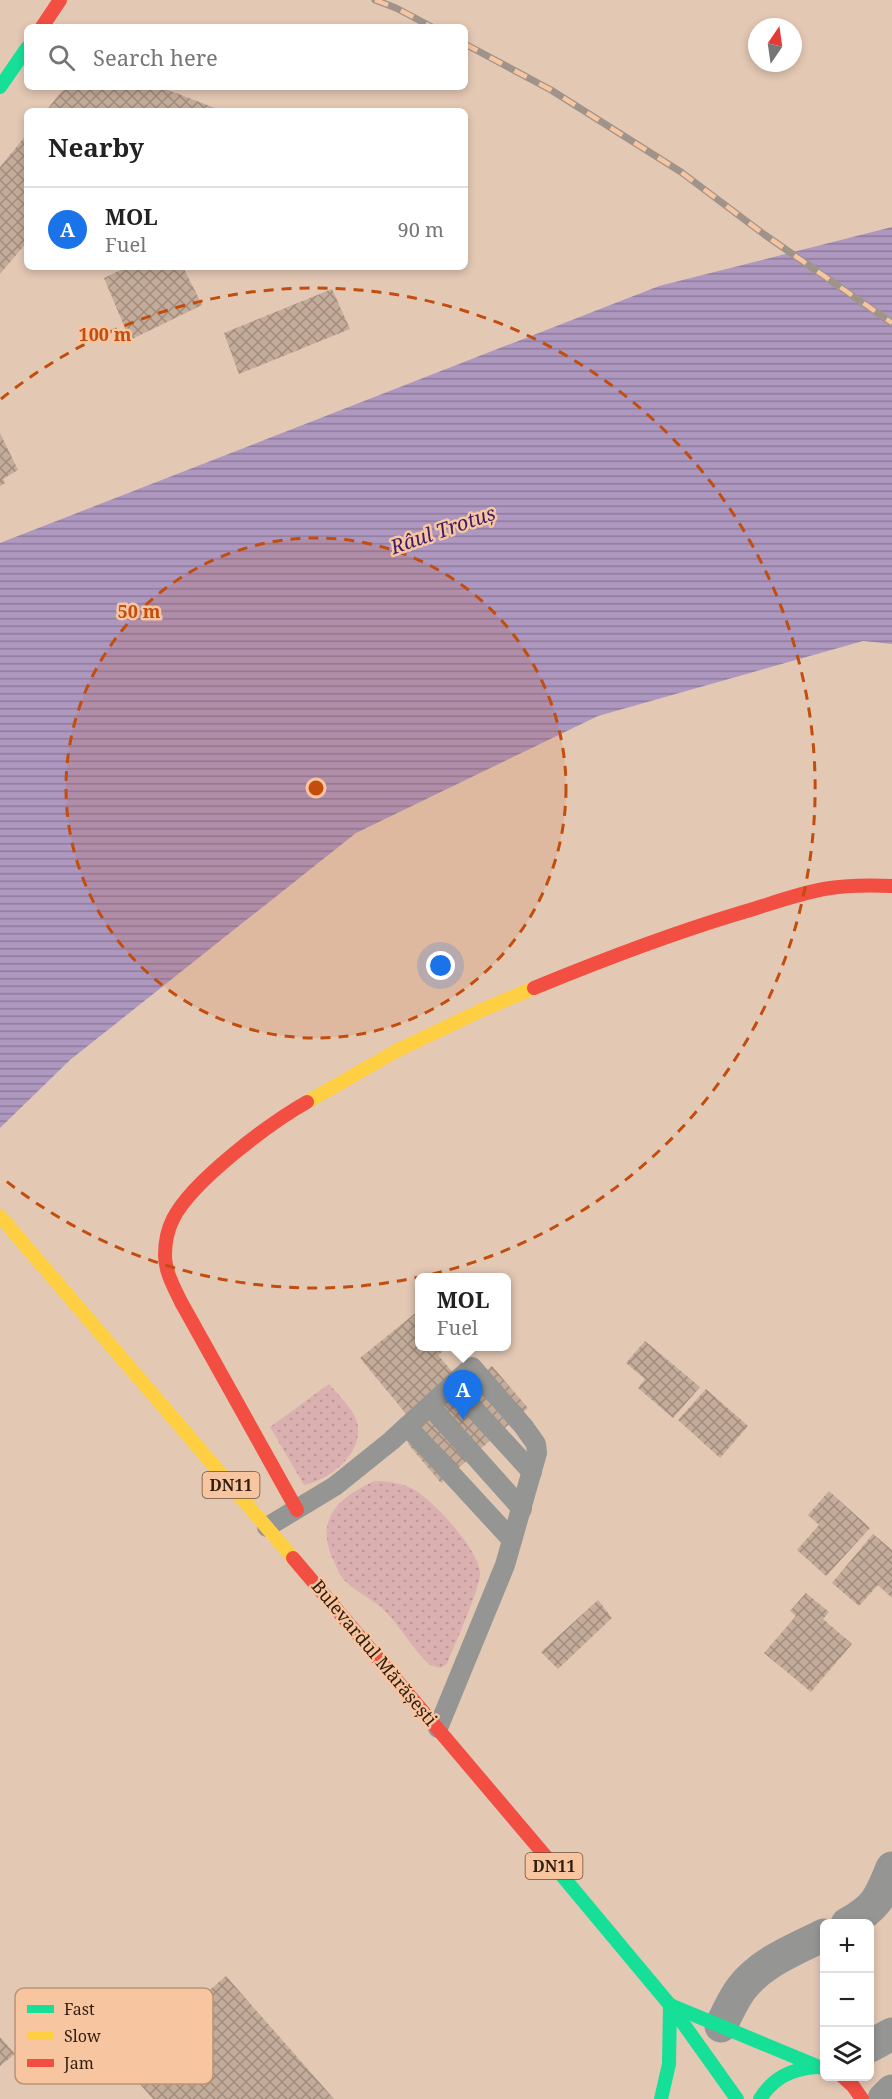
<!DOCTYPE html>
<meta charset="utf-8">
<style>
body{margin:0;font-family:"Noto Serif",serif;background:#f2f2f2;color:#222}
.controls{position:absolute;right:18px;bottom:18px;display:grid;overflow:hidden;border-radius:9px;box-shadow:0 3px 9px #0003}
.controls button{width:54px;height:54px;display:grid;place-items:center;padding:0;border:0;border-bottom:2px solid #e0e0e0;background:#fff;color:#222;font:30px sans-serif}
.compass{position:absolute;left:748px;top:18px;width:54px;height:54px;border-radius:50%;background:#fff;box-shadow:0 3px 9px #0003;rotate:13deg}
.you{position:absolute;left:441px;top:966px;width:21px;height:21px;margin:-15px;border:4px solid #fff;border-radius:50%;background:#1a73e8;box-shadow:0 0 0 9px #1a73e833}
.badge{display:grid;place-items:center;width:39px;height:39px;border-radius:50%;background:#1a73e8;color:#fff;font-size:20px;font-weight:700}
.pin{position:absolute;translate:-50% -50px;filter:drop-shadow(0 2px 3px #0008)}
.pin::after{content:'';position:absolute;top:32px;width:21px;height:18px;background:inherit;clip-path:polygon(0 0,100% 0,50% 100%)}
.popup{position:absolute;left:415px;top:1273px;width:96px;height:78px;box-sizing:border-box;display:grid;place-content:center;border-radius:9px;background:#fff;filter:drop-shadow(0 2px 4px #0005);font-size:20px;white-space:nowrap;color:#767676}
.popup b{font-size:22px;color:#222}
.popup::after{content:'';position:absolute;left:50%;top:100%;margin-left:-12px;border:12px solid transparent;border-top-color:#fff}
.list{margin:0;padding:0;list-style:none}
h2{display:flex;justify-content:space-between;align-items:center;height:78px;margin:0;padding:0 24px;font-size:26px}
h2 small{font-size:20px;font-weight:400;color:#767676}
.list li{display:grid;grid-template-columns:39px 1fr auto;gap:18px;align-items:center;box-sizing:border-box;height:84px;padding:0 24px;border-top:2px solid #e0e0e0}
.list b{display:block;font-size:22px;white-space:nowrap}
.list p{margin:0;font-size:20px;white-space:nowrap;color:#767676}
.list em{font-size:20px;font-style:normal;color:#767676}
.icon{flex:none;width:33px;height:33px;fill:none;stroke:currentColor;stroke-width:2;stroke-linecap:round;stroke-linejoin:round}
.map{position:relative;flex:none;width:892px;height:2099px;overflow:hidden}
.search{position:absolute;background:#fff;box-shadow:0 3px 9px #0003;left:24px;top:24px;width:444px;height:66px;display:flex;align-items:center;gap:15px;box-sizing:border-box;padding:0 21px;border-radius:9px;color:#767676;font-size:22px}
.panel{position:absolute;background:#fff;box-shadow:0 3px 9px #0003;left:24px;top:108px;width:444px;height:162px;border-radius:9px}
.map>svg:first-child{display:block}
</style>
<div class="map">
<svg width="892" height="2099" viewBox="0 0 892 2099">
<defs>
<pattern id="grass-dots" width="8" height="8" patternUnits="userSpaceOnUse" patternTransform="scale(1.5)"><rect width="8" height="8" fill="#dbb0b1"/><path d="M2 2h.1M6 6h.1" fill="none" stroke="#bc9797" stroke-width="1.8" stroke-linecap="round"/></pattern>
<pattern id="water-rules" width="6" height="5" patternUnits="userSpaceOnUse" patternTransform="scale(1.5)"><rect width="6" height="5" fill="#ae98c0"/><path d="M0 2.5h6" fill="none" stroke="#8e7b9a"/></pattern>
<pattern id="building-cross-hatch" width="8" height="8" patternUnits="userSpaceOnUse" patternTransform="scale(1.5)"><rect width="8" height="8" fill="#c4ac9a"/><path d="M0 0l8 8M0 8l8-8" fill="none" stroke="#a08b7c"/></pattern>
</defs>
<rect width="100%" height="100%" fill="#e3c8b4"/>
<!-- grass -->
<g fill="url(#grass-dots)">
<path d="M329 1384C338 1395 353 1408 357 1422 365 1452 330 1480 304 1485L270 1427Z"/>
<path d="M375 1481C388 1481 400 1483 411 1488 431 1497 480 1551 480 1573 480 1590 454 1645 447 1664L440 1668 430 1665C413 1650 402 1629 386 1612 374 1600 358 1593 345 1581 339 1575 336 1565 332 1557 315 1517 341 1496 375 1481Z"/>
</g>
<!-- water -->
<polygon fill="url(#water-rules)" points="892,227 892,644 863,641 598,716 356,833 70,1060 0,1128 0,543 659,286"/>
<!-- building -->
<g fill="url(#building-cross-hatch)">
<polygon points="65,87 160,87 223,111 46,111"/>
<polygon points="27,134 27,242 0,274 0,167"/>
<polygon points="127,267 183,267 202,305 130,340 104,278"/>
<polygon points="332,289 350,329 239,374 224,333"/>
<polygon points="0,433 18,470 3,479 5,483 0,486"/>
<polygon points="418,1311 420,1346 449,1346 438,1355 466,1388 492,1366 528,1408 441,1483 408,1444 421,1432 360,1358"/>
<polygon points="645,1341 700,1387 673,1418 638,1388 645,1379 626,1363"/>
<polygon points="706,1389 748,1426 720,1458 678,1420"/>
<polygon points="829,1491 870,1528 826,1576 797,1550 819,1525 808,1515"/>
<polygon points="873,1534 892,1550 892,1598 878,1585 859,1606 832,1583"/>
<polygon points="806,1593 829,1612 823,1619 852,1644 811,1692 764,1653 796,1616 790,1611"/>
<polygon points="598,1600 612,1618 558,1669 541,1652"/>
<polygon points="226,1976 334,2099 153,2099 104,2043 143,2010 162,2031"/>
<polygon points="0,2037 15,2054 0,2066"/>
</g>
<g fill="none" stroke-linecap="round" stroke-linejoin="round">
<!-- lane -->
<g stroke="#959594" stroke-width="20">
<polyline points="453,1386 532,1472"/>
<polyline points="430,1406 522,1509"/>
<polyline points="407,1426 512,1540"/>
<polyline points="267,1527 335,1486 391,1441 472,1367 524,1427 536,1444 537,1453 505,1565 438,1728"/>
</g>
<!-- street -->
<g stroke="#959594" stroke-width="33">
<path d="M847 1924C876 1908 880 1898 892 1868"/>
<path d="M721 2026C727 2013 733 2000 741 1989 761 1962 796 1949 824 1935"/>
<polyline points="870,2046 892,2034"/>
<polyline points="884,2099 892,2091"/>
</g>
<!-- fast -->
<g stroke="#16e098" stroke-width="14">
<polyline points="0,87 27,48"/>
<polyline points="559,1872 670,2005 737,2099"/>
<polyline points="670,2005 824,2069"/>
<polyline points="661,2099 669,2064 670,2005"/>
<path d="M760 2099C773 2078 791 2069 816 2067"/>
</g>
<!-- slow -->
<g stroke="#ffcf43" stroke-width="14">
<polyline points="307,1102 398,1050 482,1010 534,988"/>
<polyline points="0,1216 293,1558"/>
</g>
<!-- jam -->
<g stroke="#f24e42" stroke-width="14">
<polyline points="42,27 60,0"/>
<path d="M534 988C602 960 670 934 740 913 768 905 796 894 824 889 846 885 869 885 892 886"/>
<path d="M297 1510 181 1302C174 1287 165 1272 165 1255 165 1243 168 1229 173 1219 192 1181 270 1123 307 1102"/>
<polyline points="293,1558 559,1872"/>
<polyline points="842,2076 853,2086 862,2099"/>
</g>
<!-- rail casing -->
<g stroke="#9f938a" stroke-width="7">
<g id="rail">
<polyline points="375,0 396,8 432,27"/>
<polyline points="465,44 551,90 681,172 765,235 892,323"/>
</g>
</g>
<!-- rail -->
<use href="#rail" stroke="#f7c5a0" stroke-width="4.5" stroke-dasharray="14" stroke-linecap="butt"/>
</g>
<!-- distance rings -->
<circle cx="316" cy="788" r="250" fill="#c34d0d" fill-opacity=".12"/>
<g fill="none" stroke="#c34d0d" stroke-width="3" stroke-dasharray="10 8">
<circle cx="316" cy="788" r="250"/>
<path d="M1 399A500 500 0 1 1 1 1177"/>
</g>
<g text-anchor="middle" stroke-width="5" stroke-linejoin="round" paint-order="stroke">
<!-- shield labels -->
<g fill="#f7c5a0" stroke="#6b4f3a" stroke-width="1.5">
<rect x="202.5" y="1472" width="57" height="26" rx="4.5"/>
<rect x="525.5" y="1853" width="57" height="26" rx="4.5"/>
</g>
<g font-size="16" font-weight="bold" fill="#2f1d0f">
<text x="231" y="1491">DN11</text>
<text x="554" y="1872">DN11</text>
</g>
<!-- street labels -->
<g font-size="18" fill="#2f1d0f" stroke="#f7c5a0">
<text transform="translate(374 1653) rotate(50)" y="6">Bulevardul Mărășești</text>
</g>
<!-- water labels -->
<g font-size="20" font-style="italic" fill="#3c1c6a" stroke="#f7c5a0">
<text transform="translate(443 530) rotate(-19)" y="7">Râul Trotuș</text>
</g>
</g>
<!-- legend -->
<rect x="15" y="1988" width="198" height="96" rx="9" fill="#f7c5a0" stroke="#bb9374" stroke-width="1.5"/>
<rect x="27" y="2005" width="27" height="8" fill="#16e098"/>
<rect x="27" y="2032" width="27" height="8" fill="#ffcf43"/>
<rect x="27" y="2059" width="27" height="8" fill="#f24e42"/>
<g font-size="16" fill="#2f1d0f">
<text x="64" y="2015">Fast</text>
<text x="64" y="2042">Slow</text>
<text x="64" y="2069">Jam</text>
</g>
<circle cx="316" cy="788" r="9" fill="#c34d0d" stroke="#f7c5a0" stroke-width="3"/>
<g font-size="18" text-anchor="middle" font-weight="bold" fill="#c34d0d" stroke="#f7c5a0" stroke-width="5" stroke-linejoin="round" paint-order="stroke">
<text x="105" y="341">100 m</text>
<text x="139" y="618">50 m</text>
</g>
</svg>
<div class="controls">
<button>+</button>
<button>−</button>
<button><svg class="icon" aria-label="layers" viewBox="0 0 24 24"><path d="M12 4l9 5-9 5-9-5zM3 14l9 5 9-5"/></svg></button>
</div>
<svg class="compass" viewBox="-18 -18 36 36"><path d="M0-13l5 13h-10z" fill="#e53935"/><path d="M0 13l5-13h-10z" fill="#767676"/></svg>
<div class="you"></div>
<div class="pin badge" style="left:463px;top:1420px">A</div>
<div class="popup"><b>MOL</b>Fuel</div>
<div class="search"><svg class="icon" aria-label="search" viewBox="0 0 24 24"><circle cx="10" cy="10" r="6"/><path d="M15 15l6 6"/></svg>Search here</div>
<section class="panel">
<h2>Nearby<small></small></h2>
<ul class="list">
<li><span class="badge">A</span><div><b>MOL</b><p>Fuel</p></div><em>90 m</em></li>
</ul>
</section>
</div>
